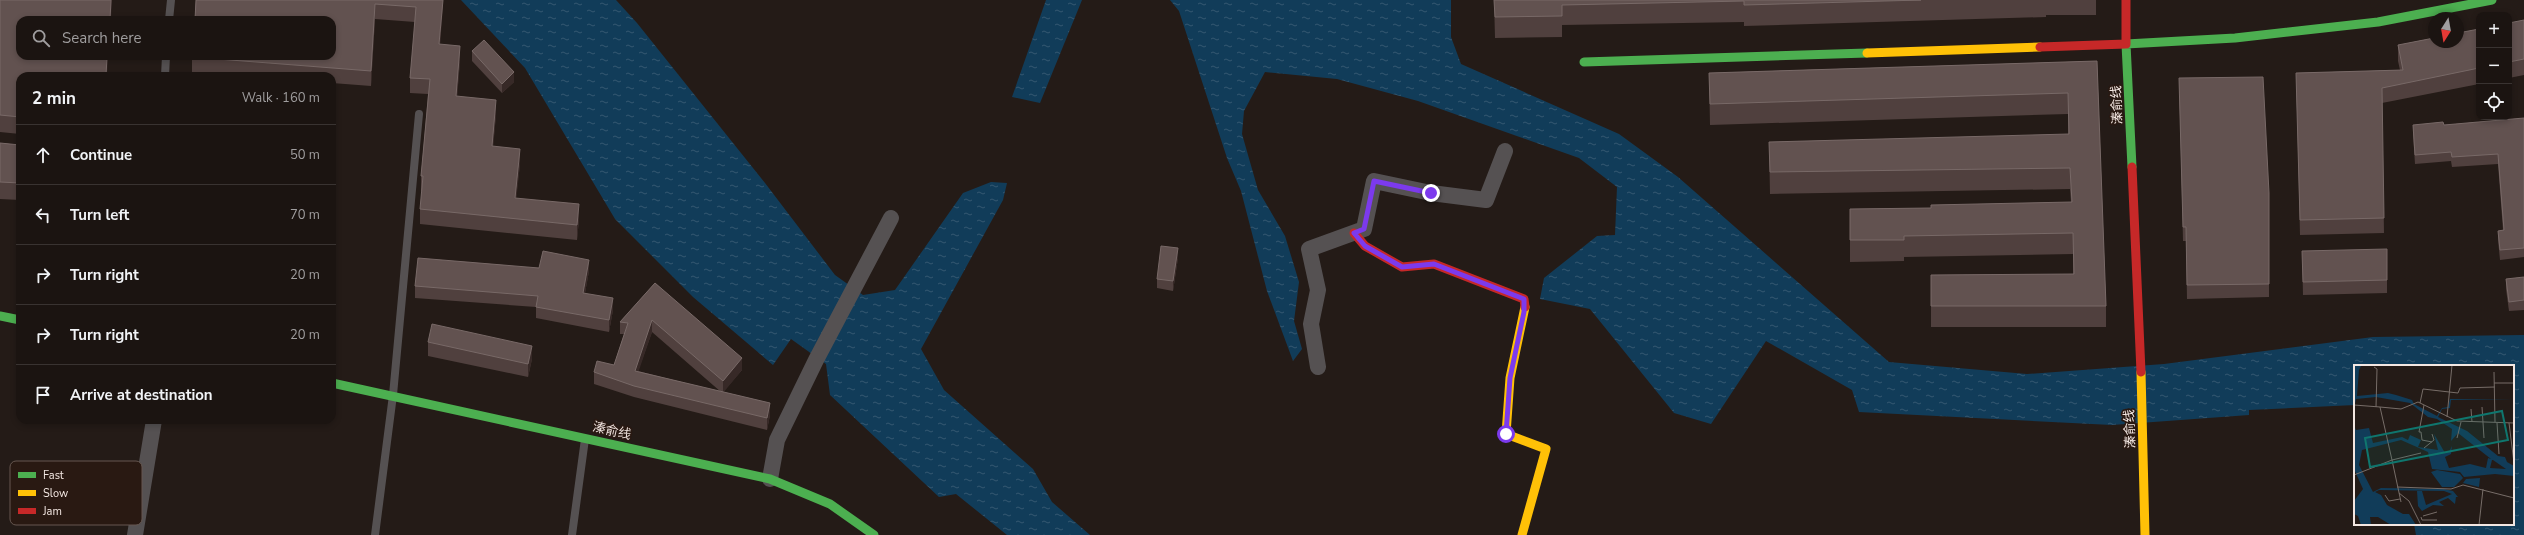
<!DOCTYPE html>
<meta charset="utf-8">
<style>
body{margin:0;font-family:"Nunito Sans","Noto Sans SC",sans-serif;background:#241d1a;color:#f1f3f6}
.controls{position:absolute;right:12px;top:12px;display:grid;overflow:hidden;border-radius:8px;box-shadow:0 2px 6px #0003}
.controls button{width:36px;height:36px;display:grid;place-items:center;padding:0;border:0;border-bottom:1px solid #393331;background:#1b1411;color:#f1f3f6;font:20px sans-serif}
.compass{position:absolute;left:2428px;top:12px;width:36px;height:36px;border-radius:50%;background:#1b1411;box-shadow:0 2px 6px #0003;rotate:191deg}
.stop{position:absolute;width:12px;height:12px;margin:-9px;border:3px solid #7c3aed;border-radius:50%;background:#fff}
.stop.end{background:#7c3aed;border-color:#fff;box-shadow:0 1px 4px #0008}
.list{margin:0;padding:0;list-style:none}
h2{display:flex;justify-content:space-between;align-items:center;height:52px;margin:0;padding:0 16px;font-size:17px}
h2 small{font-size:13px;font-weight:400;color:#a09e9f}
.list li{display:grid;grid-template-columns:26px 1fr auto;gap:12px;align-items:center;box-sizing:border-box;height:60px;padding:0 16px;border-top:1px solid #393331}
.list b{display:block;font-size:15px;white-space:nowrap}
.list em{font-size:13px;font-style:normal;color:#a09e9f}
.icon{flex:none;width:22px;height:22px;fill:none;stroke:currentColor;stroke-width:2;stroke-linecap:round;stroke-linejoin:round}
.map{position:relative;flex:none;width:2524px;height:535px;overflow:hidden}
.search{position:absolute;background:#1b1411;box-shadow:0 2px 6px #0003;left:16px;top:16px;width:320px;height:44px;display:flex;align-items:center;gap:10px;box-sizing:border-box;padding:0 14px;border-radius:12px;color:#a09e9f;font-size:15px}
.panel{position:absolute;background:#1b1411;box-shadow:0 2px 6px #0003;left:16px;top:72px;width:320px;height:352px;border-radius:12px}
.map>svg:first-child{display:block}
</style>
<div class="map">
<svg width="2524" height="535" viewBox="0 0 2524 535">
<defs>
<pattern id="water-ripples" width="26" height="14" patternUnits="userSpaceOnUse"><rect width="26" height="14" fill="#113c59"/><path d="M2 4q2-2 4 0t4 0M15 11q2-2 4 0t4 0" fill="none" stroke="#345871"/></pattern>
</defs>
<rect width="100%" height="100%" fill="#241b17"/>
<!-- water -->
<g fill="url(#water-ripples)">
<polygon points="461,0 616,0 637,23 765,183 835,275 863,295 895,290 963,193 991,182 1007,183 1003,200 921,349 944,390 1033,469 1052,502 1090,535 1007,535 956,494 939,497 830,395 826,364 791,339 773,365 693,297 615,219 525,68"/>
<polygon points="1046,0 1082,0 1040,103 1012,97"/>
<polygon points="1170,0 1451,0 1451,37 1461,64 1619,134 1678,177 1889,362 2027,374 2164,364 2373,337 2524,335 2524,535 2416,535 2414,524 2513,524 2513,366 2355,366 2355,405 2249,410 2249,415 2112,425 1859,412 1852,390 1766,341 1711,424 1674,413 1590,309 1540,299 1544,278 1597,236 1615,235 1617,187 1579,158 1418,101 1337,79 1265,72 1244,111 1242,134 1258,190 1285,236 1299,282 1294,321 1302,349 1293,361 1267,291 1241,191 1227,158 1179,11"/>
</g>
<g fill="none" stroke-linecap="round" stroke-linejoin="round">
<!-- lane -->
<g stroke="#555152" stroke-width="8">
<polyline points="169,20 171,0"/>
<polyline points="165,76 166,56"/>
<polyline points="375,535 393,395 419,114"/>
<polyline points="572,535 585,439"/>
</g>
<!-- street -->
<g stroke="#555152" stroke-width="16">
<polyline points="1318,367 1311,324 1318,290 1309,249 1364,229 1374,181 1431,193 1486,200 1505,151"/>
<polyline points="770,479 777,440 816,360 891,218"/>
<polyline points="135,535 154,420"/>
</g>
<!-- fast -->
<g stroke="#4caf50" stroke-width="9">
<polyline points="1584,62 1867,53"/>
<polyline points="2132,167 2126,44 2235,38 2378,22 2492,0"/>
<polyline points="0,316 20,320"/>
<polyline points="332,383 770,479 830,504 874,535"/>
</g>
<!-- slow -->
<g stroke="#ffc107" stroke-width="9">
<polyline points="1867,53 2040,47"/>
<polyline points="2141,372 2145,535"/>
<polyline points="1522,535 1546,449 1506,434 1510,378 1525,307"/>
</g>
<!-- jam -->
<g stroke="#c62828" stroke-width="9">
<polyline points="2040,47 2126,44 2126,0"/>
<polyline points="2132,167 2141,372"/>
<polyline points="1354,233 1365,246 1402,267 1434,264 1524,299 1525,307"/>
</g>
</g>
<!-- wall -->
<g fill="#50403e" fill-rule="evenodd">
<polygon points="0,0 20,76 20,134 0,132"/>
<polygon points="196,0 443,0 440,44 460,61 457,97 496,115 493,146 520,164 516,198 579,219 577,240 420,224 420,209 422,191 421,191 421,176 428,94 410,93 410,78 415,22 375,19 371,86 332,83 332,76 238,76 192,72 192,56"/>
<polygon points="1494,0 2096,0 2096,15 2046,15 2046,17 1744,26 1744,22 1562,25 1562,37 1495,38"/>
<polygon points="2524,20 2524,75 2509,78 2509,23"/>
<polygon points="2479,29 2479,84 2382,103 2384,233 2300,235 2296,73 2400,70 2398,61 2398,45"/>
<polygon points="472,51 514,82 502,93 472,61"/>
<polygon points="2097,61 2106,306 2106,327 1931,327 1931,275 2073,274 2073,254 1904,257 1904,261 1850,262 1850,209 1931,208 2071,202 2070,189 1770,194 1769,142 2068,135 2068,114 1710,125 1709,73"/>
<polygon points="2179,78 2269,193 2269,297 2187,299 2186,241 2183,241"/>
<polygon points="2524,118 2524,257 2500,260 2498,240 2498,231 2503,230 2498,164 2452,167 2451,161 2415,164 2413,134 2413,125 2444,125"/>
<polygon points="0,143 20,145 20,200 0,199"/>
<polygon points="2302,251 2387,280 2387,293 2303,295"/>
<polygon points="1178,258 1173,291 1157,288 1157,279"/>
<polygon points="589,271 585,293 613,310 609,332 536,318 536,307 415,298 415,286"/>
<polygon points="2524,277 2524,310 2509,311 2506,289 2506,279"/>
<path d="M655 283 742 370 723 392 770 415 767 430 634 397 594 384V372L614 365 624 334H620V322ZM652 332 721 392 638 371Z"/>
<polygon points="428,342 532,359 528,377 428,356"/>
</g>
<!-- shaded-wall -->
<g fill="#372927">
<polygon points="111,0 112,0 111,20 110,20"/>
<polygon points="443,0 443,7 439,59 439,44"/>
<polygon points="375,4 375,19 371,86 371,71"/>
<polygon points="460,46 460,61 456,112 456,96"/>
<polygon points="107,56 108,56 107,76 106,76"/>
<polygon points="514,72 514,82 502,93 502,84"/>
<polygon points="496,100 496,115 492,161 492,146"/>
<polygon points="520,149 520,164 515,213 515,198"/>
<polygon points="579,204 579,219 577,240 577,225"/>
<polygon points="1178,248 1178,258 1173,291 1173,281"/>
<polygon points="589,260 589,271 583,304 583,293"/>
<polygon points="613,298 613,310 609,332 609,320"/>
<polygon points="652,320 652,332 635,382 635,371"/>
<polygon points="532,346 532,359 528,377 528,364"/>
<polygon points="742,358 742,370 723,393 723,381"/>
<polygon points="770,403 770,415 767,430 767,418"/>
</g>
<!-- building -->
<g fill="#625250" stroke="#786967">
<polygon points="0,0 111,0 110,20 20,20 20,56 107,56 106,76 20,76 20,117 0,115"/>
<polygon points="196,0 443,0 439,44 460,46 456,96 496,100 492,146 520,149 515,198 579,204 577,225 420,209 423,176 421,176 430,79 410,78 416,7 375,4 371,71 192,57 192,56 332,56 332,20 195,20"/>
<polygon points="1494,0 1921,0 1744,5 1744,1 1562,5 1562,16 1495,17"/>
<polygon points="2524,20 2524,59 2509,62 2509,23"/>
<polygon points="2479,29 2479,68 2382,88 2384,218 2300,220 2296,73 2403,70 2398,45 2434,38 2434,42 2458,42 2458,33"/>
<polygon points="484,40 514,72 502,84 472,51"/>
<polygon points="2097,61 2106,306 1931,306 1931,275 2074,274 2073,233 1904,236 1904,240 1850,240 1850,209 1931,208 1931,205 2072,202 2070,168 1770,172 1769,142 2069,134 2068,93 1710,104 1709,73"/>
<polygon points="2263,77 2269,193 2269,284 2187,285 2186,227 2183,227 2179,78"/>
<polygon points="2524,118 2524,248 2500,250 2498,231 2504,230 2498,154 2452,157 2451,152 2415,155 2413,125 2443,122 2444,125"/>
<polygon points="0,143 20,145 20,183 0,182"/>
<polygon points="1161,246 1178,248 1173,281 1157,279"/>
<polygon points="2387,249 2387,280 2303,282 2302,251"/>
<polygon points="543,251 589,260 583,293 613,298 609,320 536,307 538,296 415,286 418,258 539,268"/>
<polygon points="2524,277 2524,300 2509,302 2506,279"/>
<polygon points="655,283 742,358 723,381 652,320 635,371 770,403 767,418 634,386 594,372 597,361 614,365 628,323 620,322"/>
<polygon points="432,324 532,346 528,364 428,342"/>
</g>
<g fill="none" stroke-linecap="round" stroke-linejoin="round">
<!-- route -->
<polyline stroke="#7c3aed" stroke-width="5" points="1431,193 1374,181 1364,229 1354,233 1365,246 1402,267 1434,264 1524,299 1524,312 1510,378 1506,434"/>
</g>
<g text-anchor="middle" stroke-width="3.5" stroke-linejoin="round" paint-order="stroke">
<!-- street labels -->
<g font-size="13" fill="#f3e7e2" stroke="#291912">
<text transform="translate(2116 105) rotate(-92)" y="5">溱俞线</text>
<text transform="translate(2129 429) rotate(-92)" y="5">溱俞线</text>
<text transform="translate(612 430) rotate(13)" y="5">溱俞线</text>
</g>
</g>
<!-- overview -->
<g transform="translate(2354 365)">
<rect width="160" height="160" fill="#241b17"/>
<path d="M0 0H18L7 1 5 5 3 31 34 28 42 30 58 35 60 39 83 51 88 43 94 42 96 34H160L97 35 96 43 88 44 84 52 113 66 144 91 151 92 153 97 160 101V111L141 109 110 112 106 107 78 104 74 87 47 75 8 85 5 100 19 127 27 123 90 124 99 126 104 132H102L101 139 94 133 85 137 90 141 79 140 68 146 64 141 63 126H68L72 140 98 129 90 126 25 125 21 127 27 130 33 140 49 149H55L62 160H37L24 152H16L17 160H7L4 151 0 149V136L9 124 0 104V61L2 65 15 63 19 78 48 72 54 75 56 70 67 75 64 82 84 85 80 69 91 88 95 87 98 81 97 89 91 92 95 103 116 99 132 103 134 93 137 94 104 68 97 76 98 64 83 54 74 52 56 38 22 32 2 34 0 44ZM138 95H139L152 104 136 103ZM83 105 106 109 109 113 100 122H88L77 107ZM126 113 125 122 109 118 112 114Z" fill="#113c59" fill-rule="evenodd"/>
<path fill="none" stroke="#776d68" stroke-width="1" d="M20 2 23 4 22 42M140 7 141 57M140 18H160M66 38 69 24 104 28 106 23 141 22M0 40 26 42M70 40 65 67H67L68 75 78 77M128 42 130 73M117 44 118 57M93 52 98 0M143 58 145 89M155 58 160 98M103 73 107 57M70 83 80 75 78 69M0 110 38 95 26 42 47 44 64 37 103 56 160 58M43 122 97 124 109 120 160 133M45 128 55 136 67 160M31 130 35 136 46 134M47 137 38 95 67 88M69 151 83 147M67 152 68 155H83M125 160 129 124"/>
<path fill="#0f766e" fill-opacity="0.15" stroke="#0f766e" stroke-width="2" d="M148 46 154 75 16 102 11 73Z"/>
<rect width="160" height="160" fill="none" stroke="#f3e7e2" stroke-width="2"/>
</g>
<!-- legend -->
<rect x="10" y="461" width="132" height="64" rx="6" fill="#291912" stroke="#665750" stroke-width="1"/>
<rect x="18" y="472" width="18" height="6" fill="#4caf50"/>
<rect x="18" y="490" width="18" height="6" fill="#ffc107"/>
<rect x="18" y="508" width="18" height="6" fill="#c62828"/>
<g font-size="11" fill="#f3e7e2">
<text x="43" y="479">Fast</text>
<text x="43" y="497">Slow</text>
<text x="43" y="515">Jam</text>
</g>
</svg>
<div class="controls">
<button>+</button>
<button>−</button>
<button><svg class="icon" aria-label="locate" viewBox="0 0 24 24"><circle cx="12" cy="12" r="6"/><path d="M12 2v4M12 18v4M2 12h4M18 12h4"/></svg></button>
</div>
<svg class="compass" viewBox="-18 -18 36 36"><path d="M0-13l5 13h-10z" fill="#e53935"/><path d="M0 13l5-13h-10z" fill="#a09e9f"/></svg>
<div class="stop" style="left:1506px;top:434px"></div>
<div class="stop end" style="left:1431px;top:193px"></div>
<div class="search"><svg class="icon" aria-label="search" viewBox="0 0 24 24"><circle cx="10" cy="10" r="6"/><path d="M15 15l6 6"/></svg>Search here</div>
<section class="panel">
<h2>2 min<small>Walk · 160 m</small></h2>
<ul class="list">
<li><svg class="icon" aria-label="ahead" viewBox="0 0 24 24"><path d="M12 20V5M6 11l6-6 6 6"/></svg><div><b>Continue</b></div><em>50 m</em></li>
<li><svg class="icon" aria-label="left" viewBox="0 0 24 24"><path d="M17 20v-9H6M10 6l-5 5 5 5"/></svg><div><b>Turn left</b></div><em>70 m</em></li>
<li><svg class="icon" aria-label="right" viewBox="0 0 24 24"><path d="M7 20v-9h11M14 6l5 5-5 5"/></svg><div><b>Turn right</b></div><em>20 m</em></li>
<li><svg class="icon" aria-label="right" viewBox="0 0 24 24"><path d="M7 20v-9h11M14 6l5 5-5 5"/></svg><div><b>Turn right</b></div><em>20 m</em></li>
<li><svg class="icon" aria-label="arrive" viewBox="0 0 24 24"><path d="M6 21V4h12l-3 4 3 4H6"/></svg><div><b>Arrive at destination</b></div></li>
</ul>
</section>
</div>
